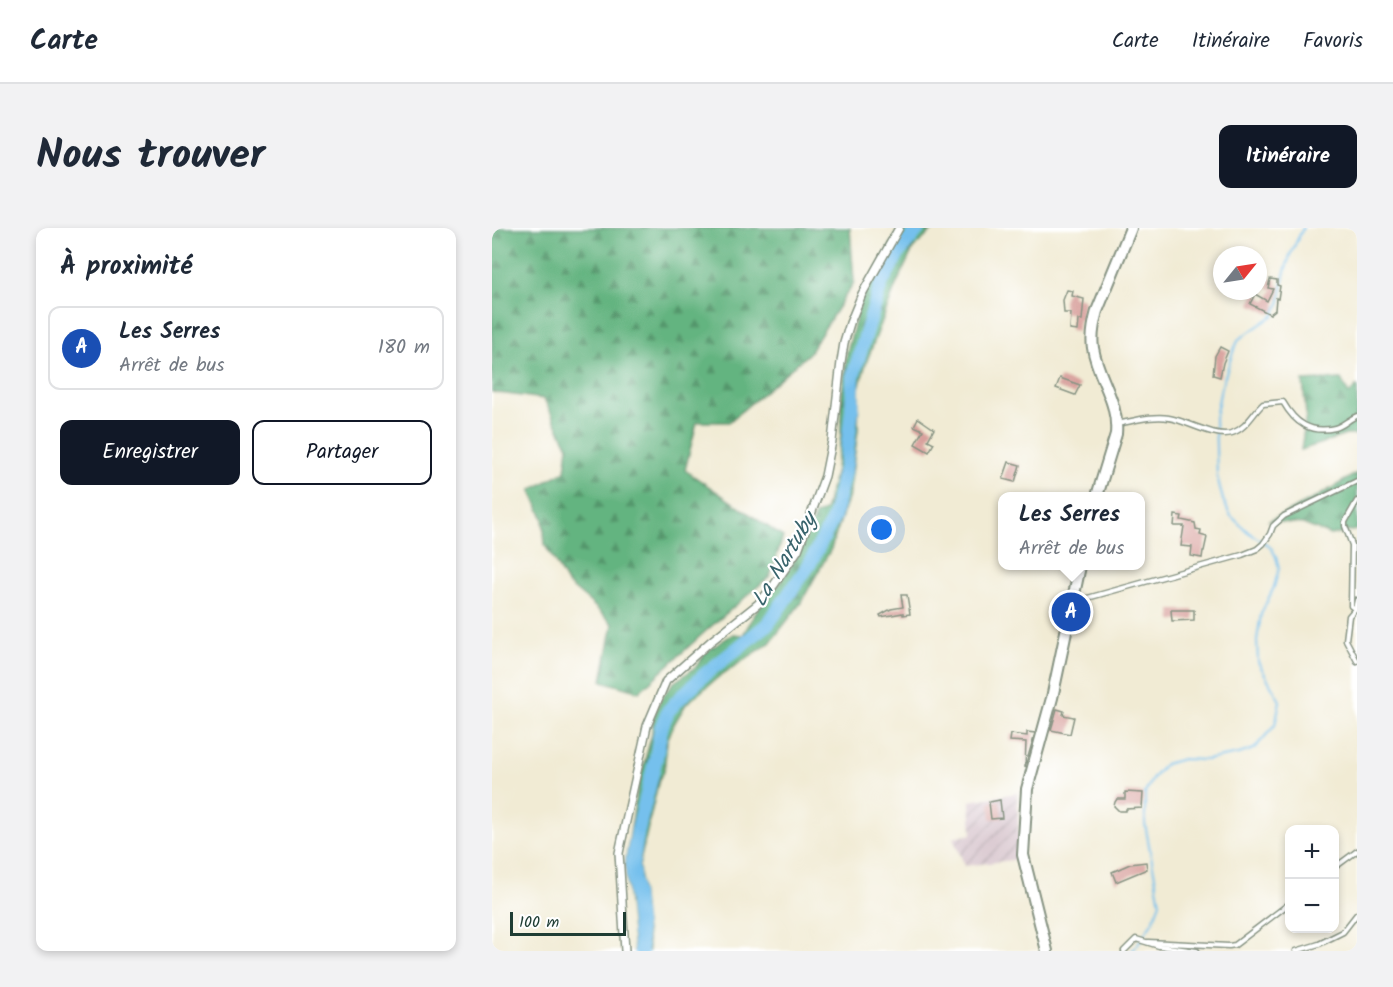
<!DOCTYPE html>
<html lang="fr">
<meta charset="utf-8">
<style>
body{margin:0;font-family:Kalam,sans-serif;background:#f2f2f3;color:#1f2937}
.controls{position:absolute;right:18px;bottom:18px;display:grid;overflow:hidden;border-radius:12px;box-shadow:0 3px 9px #0003}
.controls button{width:54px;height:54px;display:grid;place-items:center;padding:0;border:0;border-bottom:2px solid #e0e1e3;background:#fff;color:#1f2937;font:30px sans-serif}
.compass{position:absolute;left:721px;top:18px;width:54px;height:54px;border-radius:50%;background:#fff;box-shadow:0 3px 9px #0003;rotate:60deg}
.scale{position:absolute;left:18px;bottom:15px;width:116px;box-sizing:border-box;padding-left:6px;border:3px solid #1f3d34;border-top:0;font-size:16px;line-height:21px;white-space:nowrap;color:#1f3d34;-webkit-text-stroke:4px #fff;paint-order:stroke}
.you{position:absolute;left:390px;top:302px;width:21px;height:21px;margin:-15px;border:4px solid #fff;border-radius:50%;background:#1a73e8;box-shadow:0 0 0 9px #1a73e833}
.badge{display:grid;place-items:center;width:39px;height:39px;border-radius:50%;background:#111827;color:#fff;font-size:20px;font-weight:700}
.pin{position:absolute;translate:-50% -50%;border:3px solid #fff;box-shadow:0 2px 6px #0006}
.popup{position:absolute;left:506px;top:264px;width:147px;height:78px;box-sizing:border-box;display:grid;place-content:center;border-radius:12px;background:#fff;filter:drop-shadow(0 2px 4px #0005);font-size:20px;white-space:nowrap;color:#747a83}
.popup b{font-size:22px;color:#1f2937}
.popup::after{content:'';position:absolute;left:50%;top:100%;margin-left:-12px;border:12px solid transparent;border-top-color:#fff}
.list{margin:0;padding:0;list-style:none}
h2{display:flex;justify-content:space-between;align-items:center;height:78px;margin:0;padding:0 24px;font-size:26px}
h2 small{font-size:20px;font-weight:400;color:#747a83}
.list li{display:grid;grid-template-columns:39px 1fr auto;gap:18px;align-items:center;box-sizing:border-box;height:84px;margin:0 12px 12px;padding:0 12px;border:2px solid #e0e1e3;border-radius:12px}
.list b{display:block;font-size:22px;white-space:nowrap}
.list p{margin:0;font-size:20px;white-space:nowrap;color:#747a83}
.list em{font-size:20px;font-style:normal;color:#747a83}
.actions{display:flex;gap:12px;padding:18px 24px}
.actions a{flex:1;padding:14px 0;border:2px solid #111827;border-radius:12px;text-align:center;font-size:21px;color:#111827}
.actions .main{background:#111827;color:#fff}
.map{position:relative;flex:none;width:865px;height:723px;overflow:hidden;border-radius:12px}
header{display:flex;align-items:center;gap:36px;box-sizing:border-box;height:84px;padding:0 30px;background:#fff;border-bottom:2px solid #e0e1e3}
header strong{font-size:28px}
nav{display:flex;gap:33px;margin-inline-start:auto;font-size:21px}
.intro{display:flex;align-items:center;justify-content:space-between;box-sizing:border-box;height:144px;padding:0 36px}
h1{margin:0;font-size:42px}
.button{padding:15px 27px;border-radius:12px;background:#111827;color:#fff;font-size:21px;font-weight:700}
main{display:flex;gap:36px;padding:0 36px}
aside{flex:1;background:#fff;border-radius:12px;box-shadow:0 3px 9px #0003}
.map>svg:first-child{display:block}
</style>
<header>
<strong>Carte</strong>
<nav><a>Carte</a><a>Itinéraire</a><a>Favoris</a></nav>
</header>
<div class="intro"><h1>Nous trouver</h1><a class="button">Itinéraire</a></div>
<main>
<aside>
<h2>À proximité<small></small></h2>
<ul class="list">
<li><span class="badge" style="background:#1a4fb4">A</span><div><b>Les Serres</b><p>Arrêt de bus</p></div><em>180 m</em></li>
</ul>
<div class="actions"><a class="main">Enregistrer</a><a>Partager</a></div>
</aside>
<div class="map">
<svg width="865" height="723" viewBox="0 0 865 723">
<defs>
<pattern id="industrial-furrows" width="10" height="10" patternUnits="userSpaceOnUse" patternTransform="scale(1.5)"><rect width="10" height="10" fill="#d2bdc6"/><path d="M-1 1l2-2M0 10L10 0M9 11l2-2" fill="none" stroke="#aa9ba2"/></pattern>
<pattern id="forest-firs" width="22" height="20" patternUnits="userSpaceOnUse" patternTransform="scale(1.5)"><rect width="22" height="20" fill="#64b480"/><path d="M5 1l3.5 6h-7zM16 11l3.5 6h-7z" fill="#52946a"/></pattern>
</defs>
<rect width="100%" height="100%" fill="#fff"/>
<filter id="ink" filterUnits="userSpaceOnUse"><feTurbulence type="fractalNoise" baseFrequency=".0167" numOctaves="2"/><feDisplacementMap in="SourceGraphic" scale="12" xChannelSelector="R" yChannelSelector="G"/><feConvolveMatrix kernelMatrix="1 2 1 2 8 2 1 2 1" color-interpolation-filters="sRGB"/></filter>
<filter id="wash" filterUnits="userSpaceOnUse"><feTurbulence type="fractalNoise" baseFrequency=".008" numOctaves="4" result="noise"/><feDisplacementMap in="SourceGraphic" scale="24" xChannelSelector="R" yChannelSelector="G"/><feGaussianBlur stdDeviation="1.35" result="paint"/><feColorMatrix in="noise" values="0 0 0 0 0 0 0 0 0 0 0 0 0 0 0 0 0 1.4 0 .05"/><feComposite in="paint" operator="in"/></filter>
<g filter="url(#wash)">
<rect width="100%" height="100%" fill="#f1ebd4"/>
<!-- industrial -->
<polygon fill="url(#industrial-furrows)" points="525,565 528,631 473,638 461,610 480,606 478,573"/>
<!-- forest -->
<g fill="url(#forest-firs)" stroke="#42785a" stroke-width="1.5">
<polygon points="0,0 358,0 362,54 317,125 237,194 205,194 193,242 291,309 278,348 215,402 147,464 110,453 121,396 99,375 75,355 53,317 51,290 39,262 73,243 76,219 52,171 0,164"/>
<polygon points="408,0 443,0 421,21 404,57 374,135 367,160 366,202 357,267 339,321 308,376 278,415 229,447 194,476 182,496 175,513 172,544 167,551 147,638 152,689 157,723 142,723 133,637 146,558 160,506 161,490 168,472 181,455 204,439 214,424 241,406 251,407 269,376 288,355 309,322 323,287 333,283 343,247 349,207 349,174 355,124 371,65"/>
<polygon points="849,151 857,166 865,158 865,207 854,207 809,222 814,187 811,153"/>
<polygon points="865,245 865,302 838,307 811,296 777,293 823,270"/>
</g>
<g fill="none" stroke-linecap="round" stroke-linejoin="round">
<!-- stream -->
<polyline stroke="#74c0ed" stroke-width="2" points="640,723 645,717 661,693 668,675 653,596 653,565 661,550 673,536 691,531 714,532 747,526 762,521 783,497 788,473 766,434 765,412 769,386 782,359 787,340 784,329 780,321 773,315 756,304 739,288 731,272 725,248 723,190 729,160 741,124 747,111 782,87 788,73 792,47 798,27 811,0"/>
<!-- river -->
<polyline stroke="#74c0ed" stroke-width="14" points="149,723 140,637 146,602 164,530 169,500 176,483 186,472 213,446 276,396 317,337 342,289 354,235 360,180 361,148 389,56 407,24 427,0"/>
</g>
<g id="blocks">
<!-- building -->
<g fill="#d8a09c">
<polygon points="778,51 785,52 785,57 788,58 786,71 784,70 783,82 778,86 758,76 763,66 775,73 781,61 776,60"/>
<polygon points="575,62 581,63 580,68 592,71 590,92 587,92 586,103 578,102 579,85 572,85 571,72"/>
<polygon points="728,119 736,123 731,135 728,149 721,147 723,128"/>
<polygon points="568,150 588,157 583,167 564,160"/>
<polygon points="426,190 442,201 436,212 442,215 437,224 423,216 431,202 422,198"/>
<polygon points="517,234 528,237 523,254 511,251"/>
<polygon points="683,287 690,288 689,292 703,295 704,301 709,302 708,307 715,309 712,323 711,323 710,330 699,328 700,319 689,318 692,298 682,298"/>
<polygon points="409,367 415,367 418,386 411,387 411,385 389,389 388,387 399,381 411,379"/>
<polygon points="679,382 702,382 702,392 680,393"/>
<polygon points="565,481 572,483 571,487 582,489 578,506 559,502"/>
<polygon points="535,504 543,505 533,539 534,514 518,513 519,506 535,508"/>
<polygon points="633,564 651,565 650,580 634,581 634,583 627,583 622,578 623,574 625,571 633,571"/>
<polygon points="508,572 510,590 499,591 497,574"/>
<polygon points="654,634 655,641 624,654 620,644 638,636"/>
</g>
</g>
</g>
<g filter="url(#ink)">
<use href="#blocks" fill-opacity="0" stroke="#889484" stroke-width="1.5"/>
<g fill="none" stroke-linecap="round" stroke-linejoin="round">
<!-- lane casing -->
<g stroke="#889484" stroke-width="7">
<g id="lane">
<path d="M625 196C642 193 661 187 677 190 696 193 722 210 740 205 754 201 761 185 771 176L791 174C803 195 818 206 843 200 851 198 857 191 865 188"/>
<polyline points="865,273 853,294 853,298 860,317 859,378 863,381 865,372"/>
<polyline points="581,374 750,327 765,321 771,316 778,306 781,298 792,288 865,253"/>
<polyline points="863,381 857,388 854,412 865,433"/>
<polyline points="842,640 865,623"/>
<polyline points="656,714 737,718 743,717 798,675"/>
<polyline points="632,723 644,711 667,718 705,723"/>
<polyline points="804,723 827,716 851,704 865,686"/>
</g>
</g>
<!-- street casing -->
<g stroke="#889484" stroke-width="10">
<polyline id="street" points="133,723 127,625 155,498 174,453 218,414 266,376 282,357 306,322 333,248 340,213 349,134 352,115 358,95 370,66 407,0"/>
</g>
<!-- secondary casing -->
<g stroke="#889484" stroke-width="14">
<g id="secondary">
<path d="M605 268 624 206C627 173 606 151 601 120 599 108 602 94 605 83L639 0"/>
<polyline points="555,723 531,627 535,561 560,470 588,338"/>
</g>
</g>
<!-- lane -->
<use href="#lane" stroke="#fff" stroke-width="4"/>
<!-- street -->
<use href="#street" stroke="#fff" stroke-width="7"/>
<!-- secondary -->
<use href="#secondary" stroke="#fff" stroke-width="10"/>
</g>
</g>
<g text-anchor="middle" stroke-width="4.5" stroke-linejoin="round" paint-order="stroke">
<!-- water labels -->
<g font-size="22" font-style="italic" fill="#39646c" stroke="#fff">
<text transform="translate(291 331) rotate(-59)" y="8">La Nartuby</text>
</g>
</g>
</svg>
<div class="controls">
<button>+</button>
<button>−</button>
</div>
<svg class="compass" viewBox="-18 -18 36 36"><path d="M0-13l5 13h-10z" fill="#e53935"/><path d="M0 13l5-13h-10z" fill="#747a83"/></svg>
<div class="scale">100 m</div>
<div class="you"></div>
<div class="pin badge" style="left:579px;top:384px;background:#1a4fb4">A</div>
<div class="popup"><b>Les Serres</b>Arrêt de bus</div>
</div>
</main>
